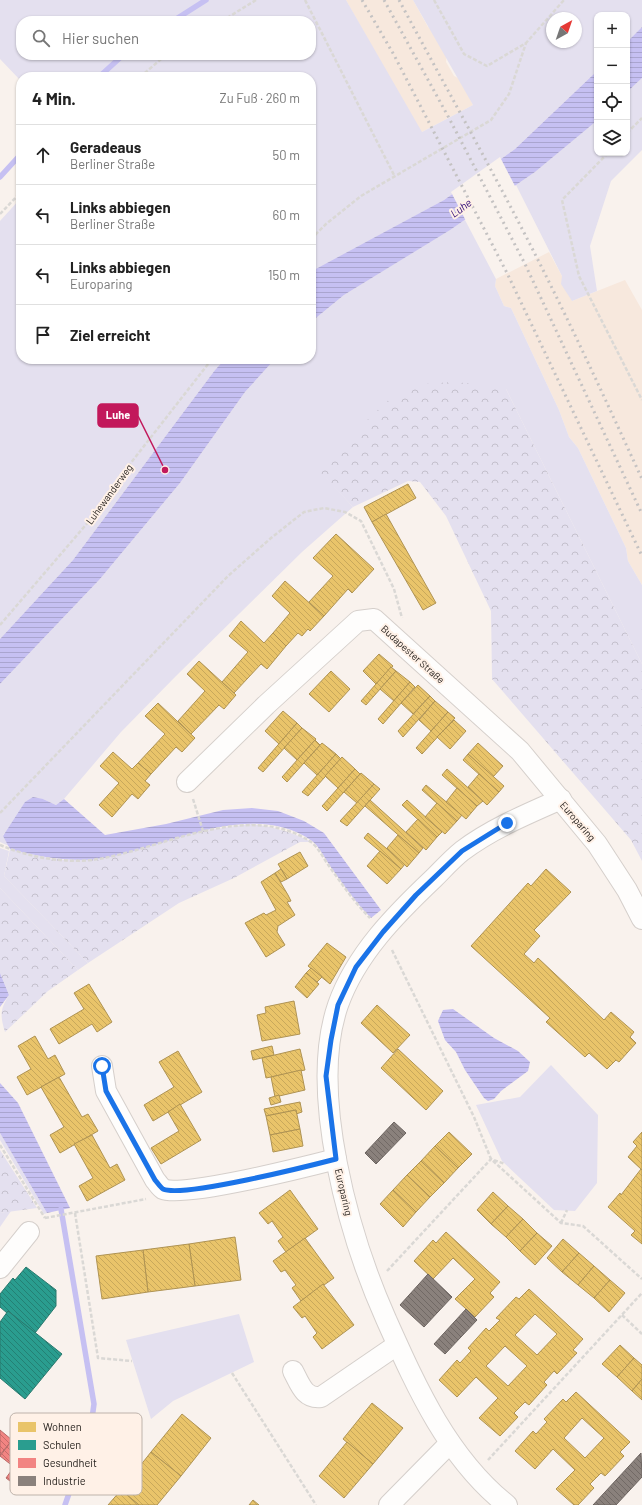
<!DOCTYPE html>
<html lang="de">
<meta charset="utf-8">
<style>
body{margin:0;font-family:Barlow,sans-serif;background:#f6f6f6;color:#222}
.controls{position:absolute;right:12px;top:12px;display:grid;overflow:hidden;border-radius:8px;box-shadow:0 1px 3px #0004}
.controls button{width:36px;height:36px;display:grid;place-items:center;padding:0;border:0;border-bottom:1px solid #e0e0e0;background:#fff;color:#222;font:20px sans-serif}
.compass{position:absolute;left:546px;top:12px;width:36px;height:36px;border-radius:50%;background:#fff;box-shadow:0 1px 3px #0004;rotate:40deg}
.stop{position:absolute;width:12px;height:12px;margin:-9px;border:3px solid #1a73e8;border-radius:50%;background:#fff}
.stop.end{background:#1a73e8;border-color:#fff;box-shadow:0 1px 4px #0008}
.list{margin:0;padding:0;list-style:none}
h2{display:flex;justify-content:space-between;align-items:center;height:52px;margin:0;padding:0 16px;font-size:17px}
h2 small{font-size:13px;font-weight:400;color:#767676}
.list li{display:grid;grid-template-columns:26px 1fr auto;gap:12px;align-items:center;box-sizing:border-box;height:60px;padding:0 16px;border-top:1px solid #e0e0e0}
.list b{display:block;font-size:15px;white-space:nowrap}
.list p{margin:0;font-size:13px;white-space:nowrap;color:#767676}
.list em{font-size:13px;font-style:normal;color:#767676}
.icon{flex:none;width:22px;height:22px;fill:none;stroke:currentColor;stroke-width:2;stroke-linecap:round;stroke-linejoin:round}
.map{position:relative;flex:none;width:642px;height:1505px;overflow:hidden}
.search{position:absolute;background:#fff;box-shadow:0 1px 3px #0004;left:16px;top:16px;width:300px;height:44px;display:flex;align-items:center;gap:10px;box-sizing:border-box;padding:0 14px;border-radius:16px;color:#767676;font-size:15px}
.panel{position:absolute;background:#fff;box-shadow:0 1px 3px #0004;left:16px;top:72px;width:300px;height:292px;border-radius:16px}
.map>svg:first-child{display:block}
</style>
<div class="map">
<svg width="642" height="1505" viewBox="0 0 642 1505">
<defs>
<pattern id="forest-crowns" width="20" height="18" patternUnits="userSpaceOnUse"><rect width="20" height="18" fill="#e4e0ef"/><path d="M2 6a3 3 0 1 1 6 0M12 15a3 3 0 1 1 6 0" fill="none" stroke="#c4c0cc"/></pattern>
<pattern id="water-rules" width="6" height="5" patternUnits="userSpaceOnUse"><rect width="6" height="5" fill="#c6c0f2"/><path d="M0 2.5h6" fill="none" stroke="#aaa5cf"/></pattern>
<pattern id="homes-back-hatch" width="6" height="6" patternUnits="userSpaceOnUse"><rect width="6" height="6" fill="#e9c46a"/><path d="M-1 5l2 2M0 0l6 6M5-1l2 2" fill="none" stroke="#c8a85b"/></pattern>
<pattern id="schools-back-hatch" width="6" height="6" patternUnits="userSpaceOnUse"><rect width="6" height="6" fill="#2a9d8f"/><path d="M-1 5l2 2M0 0l6 6M5-1l2 2" fill="none" stroke="#248074"/></pattern>
<pattern id="health-back-hatch" width="6" height="6" patternUnits="userSpaceOnUse"><rect width="6" height="6" fill="#f28482"/><path d="M-1 5l2 2M0 0l6 6M5-1l2 2" fill="none" stroke="#c46c6a"/></pattern>
<pattern id="industry-back-hatch" width="6" height="6" patternUnits="userSpaceOnUse"><rect width="6" height="6" fill="#8a817c"/><path d="M-1 5l2 2M0 0l6 6M5-1l2 2" fill="none" stroke="#716965"/></pattern>
</defs>
<rect width="100%" height="100%" fill="#f9f2ed"/>
<!-- built -->
<g fill="#f7e8dd">
<polygon points="346,0 413,0 428,27 434,30 447,54 446,62 454,76 460,79 473,105 420,133"/>
<polygon points="549,252 562,276 572,301 625,280 642,310 642,585 628,561 626,548 578,448 569,437 559,410 511,308 504,306 495,286 496,279"/>
</g>
<!-- green -->
<g fill="#e4e0ef" fill-rule="evenodd">
<path d="M0 0H346L422 132 473 105 413 0H642V27L627 42V15H597V71L515 149 444 200 311 273V77H21V81L0 59ZM552 18H576V42H552ZM21 21H311V55H21Z"/>
<polygon points="642,78 642,150 611,181 590,246 597,291 572,301 561,284 562,276 516,185 535,172 597,120 597,153 627,153 627,92"/>
<polygon points="21,198 21,359 225,359 215,370 73,560 0,639 0,221"/>
<polygon points="465,220 496,279 495,286 504,306 511,308 559,410 569,437 578,448 626,548 628,561 642,585 642,664 506,389 321,472 353,507 302,552 176,676 121,732 64,799 56,805 43,799 3,835 9,846 0,842 0,684 100,579 180,483 245,392 275,359 311,359 311,322 344,295"/>
<polygon points="0,848 9,851 4,876 88,963 78,970 0,888"/>
<polygon points="551,1065 598,1115 597,1183 575,1211 554,1210 502,1161 476,1105 520,1097"/>
<polygon points="0,1133 47,1213 44,1214 0,1140"/>
<polygon points="11,1211 0,1227 0,1213"/>
<polygon points="239,1314 254,1362 173,1401 151,1419 126,1340"/>
</g>
<!-- forest -->
<g fill="url(#forest-crowns)">
<polygon points="452,382 478,384 506,389 642,664 642,861 631,840 492,679 491,611 446,516 420,482 408,481 353,507 320,472 369,418 393,396 424,384"/>
<path d="M249 824C273 826 291 832 312 842H300L234 878 179 903 88 963 4 876 10 849 49 858 64 860 102 858 203 831Z"/>
<path d="M0 888 78 970 48 991 5 1032C0 1016 0 1009 9 995L0 973Z"/>
<polygon points="0,1150 37,1208 0,1213"/>
</g>
<!-- water -->
<g fill="url(#water-rules)">
<polygon points="642,27 642,78 627,92 627,42"/>
<polygon points="597,71 597,120 594,123 535,172 450,230 344,295 311,322 311,273 314,270 444,200 515,149"/>
<polygon points="225,359 275,359 245,392 180,483 100,579 0,684 0,639 73,560 215,370"/>
<path d="M33 797 43 799 56 805 64 799 105 835 166 824 223 810 252 808 278 811 304 821 324 833 381 910 371 918C355 902 343 884 330 866 325 859 319 846 312 841 251 798 167 848 103 858 72 863 40 857 10 849L3 836 25 802Z"/>
<polygon points="0,973 9,995 0,1007"/>
<polygon points="453,1009 494,1038 518,1051 530,1062 528,1071 501,1091 494,1099 488,1101 484,1098 465,1070 456,1052 445,1040 438,1021 443,1010"/>
<polygon points="0,1083 18,1103 70,1208 47,1213 0,1133"/>
</g>
<!-- pier -->
<polygon fill="#f9f2ed" points="500,157 516,188 466,221 451,192"/>
<!-- homes -->
<g fill="url(#homes-back-hatch)" stroke="#af9353" fill-rule="evenodd">
<polygon points="408,484 416,498 372,522 364,507"/>
<polygon points="386,514 436,603 423,610 372,522"/>
<polygon points="336,534 374,569 352,593 348,589 324,616 309,602 333,576 313,558"/>
<polygon points="285,581 324,616 310,631 308,629 302,636 298,633 286,646 273,633 290,613 272,596"/>
<polygon points="241,621 264,643 273,633 286,646 267,669 261,664 234,693 222,682 248,652 229,636"/>
<polygon points="379,654 393,666 376,684 363,671"/>
<polygon points="199,661 236,695 224,709 219,705 191,734 178,721 205,691 187,674"/>
<polygon points="391,667 396,671 366,705 361,701"/>
<polygon points="331,671 350,689 329,712 309,694"/>
<polygon points="396,671 410,682 394,701 380,689"/>
<polygon points="410,682 415,687 383,724 378,719"/>
<polygon points="418,685 430,696 413,714 401,703"/>
<polygon points="430,696 435,701 403,737 398,731"/>
<polygon points="435,701 448,712 431,731 419,720"/>
<polygon points="158,703 195,738 182,752 176,747 151,774 138,763 165,734 145,716"/>
<polygon points="283,711 297,723 279,744 265,731"/>
<polygon points="448,712 455,718 422,754 416,748"/>
<polygon points="454,720 466,731 450,749 437,737"/>
<polygon points="297,723 302,728 263,772 258,768"/>
<polygon points="302,728 316,739 297,760 284,748"/>
<polygon points="315,740 320,745 287,782 282,777"/>
<polygon points="322,743 336,754 317,775 304,763"/>
<polygon points="478,743 503,766 493,777 468,754"/>
<polygon points="113,752 132,769 138,763 151,774 145,781 150,785 138,799 132,794 112,817 99,805 119,783 100,766"/>
<polygon points="336,754 341,759 308,796 302,792"/>
<polygon points="468,754 504,786 499,792 463,760"/>
<polygon points="342,757 355,769 338,788 325,776"/>
<polygon points="355,769 360,774 327,811 322,806"/>
<polygon points="447,769 483,801 477,806 442,775"/>
<polygon points="361,773 374,784 357,803 344,792"/>
<polygon points="479,774 499,792 487,805 468,787"/>
<polygon points="374,784 380,789 347,826 340,821"/>
<polygon points="426,785 462,815 457,821 422,790"/>
<polygon points="457,788 477,806 466,819 446,802"/>
<polygon points="370,800 423,848 419,853 365,806"/>
<polygon points="407,800 442,832 437,837 402,805"/>
<polygon points="437,803 457,821 445,834 425,817"/>
<polygon points="418,819 437,837 426,850 406,832"/>
<polygon points="368,833 405,864 401,869 364,838"/>
<polygon points="398,835 419,853 407,867 387,848"/>
<polygon points="380,851 401,869 387,884 367,866"/>
<polygon points="300,852 308,866 287,879 278,864"/>
<polygon points="281,869 287,879 281,882 275,873"/>
<polygon points="546,869 571,892 534,930 540,936 524,954 534,963 538,958 604,1020 611,1012 634,1032 630,1037 636,1043 619,1062 616,1060 607,1069 589,1053 585,1057 546,1022 550,1018 471,946 528,883 531,886"/>
<polygon points="275,873 288,895 291,901 287,902 295,915 278,926 277,932 285,945 266,957 245,923 264,913 266,915 276,910 261,882"/>
<polygon points="327,943 346,957 330,984 308,966"/>
<polygon points="311,968 322,977 317,982 306,973"/>
<polygon points="306,973 319,984 307,998 295,987"/>
<polygon points="89,984 112,1022 97,1032 92,1024 59,1044 50,1029 84,1009 74,993"/>
<polygon points="294,1001 300,1034 262,1041 257,1015 266,1013 265,1007"/>
<polygon points="377,1005 410,1035 393,1053 361,1023"/>
<polygon points="35,1036 48,1059 55,1055 65,1074 27,1095 17,1077 31,1069 18,1046"/>
<polygon points="272,1046 274,1055 253,1060 251,1051"/>
<polygon points="300,1049 305,1070 266,1078 262,1058"/>
<polygon points="398,1049 443,1091 426,1110 381,1068"/>
<polygon points="178,1051 202,1092 153,1121 144,1105 174,1087 159,1062"/>
<polygon points="301,1070 305,1090 275,1097 271,1077"/>
<polygon points="59,1077 82,1117 88,1114 98,1131 60,1153 50,1135 64,1127 41,1087"/>
<polygon points="279,1095 281,1102 271,1105 269,1098"/>
<polygon points="300,1102 302,1112 296,1114 296,1110 266,1116 264,1109"/>
<polygon points="180,1104 201,1140 161,1164 151,1148 179,1131 168,1112"/>
<polygon points="296,1110 300,1129 270,1135 266,1116"/>
<polygon points="300,1129 303,1146 273,1152 270,1135"/>
<polygon points="449,1132 472,1154 458,1168 435,1146"/>
<polygon points="642,1132 642,1170 628,1157 637,1146 633,1142"/>
<polygon points="92,1135 110,1168 117,1164 125,1180 87,1201 79,1186 93,1178 74,1144"/>
<polygon points="435,1146 458,1168 444,1183 421,1161"/>
<polygon points="421,1161 444,1183 430,1197 407,1175"/>
<polygon points="641,1169 642,1170 642,1244 631,1235 635,1231 608,1207 620,1193 621,1195"/>
<polygon points="407,1175 430,1197 416,1212 393,1190"/>
<polygon points="290,1190 318,1229 286,1252 278,1241 283,1237 272,1221 268,1224 259,1213"/>
<polygon points="393,1190 416,1212 403,1227 380,1204"/>
<polygon points="493,1192 508,1206 491,1224 477,1210"/>
<polygon points="508,1206 523,1219 506,1237 491,1224"/>
<polygon points="523,1219 537,1233 520,1251 506,1237"/>
<polygon points="446,1232 500,1282 490,1293 494,1297 475,1317 455,1299 475,1279 453,1258 433,1279 414,1261 433,1240 436,1243"/>
<polygon points="537,1233 552,1246 535,1265 520,1251"/>
<polygon points="235,1237 241,1280 195,1286 189,1244"/>
<polygon points="305,1238 334,1278 301,1301 292,1288 296,1285 285,1270 281,1272 273,1261"/>
<polygon points="563,1239 579,1253 562,1272 547,1258"/>
<polygon points="189,1244 195,1286 148,1292 143,1250"/>
<polygon points="143,1250 148,1292 102,1299 96,1256"/>
<polygon points="579,1253 594,1266 578,1285 562,1272"/>
<polygon points="594,1266 610,1280 594,1298 578,1285"/>
<polygon points="610,1280 625,1293 609,1312 594,1298"/>
<polygon points="323,1284 354,1325 322,1349 313,1337 317,1333 305,1316 302,1318 293,1307"/>
<path d="M529 1289 583 1339 573 1350 577 1353 557 1374 554 1371 544 1382 547 1385 529 1405 525 1402 514 1413 518 1417 500 1436 479 1418 498 1398 476 1377 457 1397 439 1380 457 1360 460 1363 471 1351 468 1348 486 1328 489 1331 500 1320 496 1318 516 1297 519 1299ZM535 1314 557 1334 537 1355 515 1335ZM505 1346 527 1366 508 1386 486 1366Z"/>
<polygon points="620,1345 634,1358 617,1377 602,1364"/>
<polygon points="634,1358 642,1365 642,1379 632,1391 617,1377"/>
<polygon points="642,1379 642,1400 632,1391"/>
<path d="M576 1392 630 1442 620 1452 624 1456 605 1476 601 1473 590 1484 594 1488 578 1505H574L556 1489 575 1470 553 1449 535 1469 515 1451 533 1431 536 1434 547 1422 544 1419 563 1399 566 1402ZM582 1418 604 1438 585 1458 564 1438Z"/>
<polygon points="372,1403 403,1428 373,1464 343,1439"/>
<polygon points="182,1414 211,1438 181,1476 151,1452"/>
<polygon points="347,1442 373,1464 344,1498 319,1476"/>
<polygon points="151,1452 181,1476 157,1505 139,1505 121,1490"/>
<polygon points="121,1490 139,1505 108,1505"/>
<polygon points="253,1500 259,1505 249,1505"/>
</g>
<!-- schools -->
<g fill="url(#schools-back-hatch)" stroke="#29786d">
<polygon points="26,1267 56,1290 56,1306 35,1333 8,1311 7,1313 0,1307 0,1294 13,1278 15,1280"/>
<polygon points="8,1311 62,1354 25,1399 0,1378 0,1322"/>
</g>
<!-- health -->
<g fill="url(#health-back-hatch)" stroke="#b56764">
<polygon points="0,1430 12,1440 0,1455"/>
<polygon points="17,1434 26,1441 21,1448 42,1465 22,1490 6,1478 14,1467 0,1456"/>
</g>
<!-- industry -->
<g fill="url(#industry-back-hatch)" stroke="#6c6460">
<polygon points="394,1122 406,1133 376,1164 365,1153"/>
<polygon points="428,1274 452,1297 424,1327 400,1305"/>
<polygon points="466,1309 477,1320 445,1354 434,1344"/>
<polygon points="641,1453 642,1477 616,1505 593,1505"/>
</g>
<g fill="none" stroke-linecap="round" stroke-linejoin="round">
<!-- stream -->
<g stroke="#c6c0f2" stroke-width="5.5">
<polyline points="173,21 206,0"/>
<polyline points="99,77 123,55"/>
<polyline points="0,177 21,154"/>
<polyline points="61,1209 94,1404 90,1433 65,1505"/>
</g>
<!-- minor casing -->
<g stroke="#d5cfcb" stroke-width="22">
<g id="minor">
<polyline points="187,782 266,705 358,621 374,619 520,751 597,844 627,890 642,919"/>
<path d="M102 1066 106 1091 155 1180C157 1182 160 1187 163 1189 182 1198 309 1166 336 1159"/>
<polyline points="0,1268 29,1232"/>
<path d="M293 1371C300 1384 304 1399 321 1397L397 1345"/>
<polyline points="389,1505 450,1443"/>
<path d="M507 1505C447 1457 416 1386 386 1319 349 1236 308 1092 338 1005 356 954 396 914 434 878 443 869 452 859 462 851 491 829 527 814 561 799"/>
</g>
</g>
<!-- path -->
<g stroke="#dad8d5" stroke-width="2.5" stroke-dasharray="4 2" stroke-linecap="butt">
<polyline points="305,0 394,175"/>
<polyline points="434,0 464,54 487,66 526,43 564,0"/>
<polyline points="222,21 256,0"/>
<polyline points="140,77 166,55"/>
<polyline points="627,133 642,118"/>
<polyline points="608,153 562,200 579,276 642,400"/>
<polyline points="0,214 21,192"/>
<polyline points="311,239 326,224 361,196 491,120 509,94 526,43"/>
<polyline points="0,625 90,520 130,464 212,359"/>
<polyline points="193,799 203,831"/>
<polyline points="0,813 228,576 271,538 304,512 324,508 345,512 361,521 394,589 402,618"/>
<path d="M0 845C31 858 70 865 104 858 167 846 250 801 311 842 318 847 324 859 329 866 342 884 354 902 370 918"/>
<polyline points="392,950 474,1117 491,1159 561,1223 583,1226 642,1279"/>
<polyline points="0,1145 45,1218"/>
<polyline points="75,1213 98,1358 132,1361"/>
<polyline points="45,1218 146,1199"/>
<polyline points="561,1223 567,1210"/>
<polyline points="387,1271 491,1159 505,1164"/>
<polyline points="622,1315 642,1334"/>
<polyline points="232,1373 316,1505"/>
<polyline points="488,1460 642,1293"/>
</g>
<!-- minor -->
<use href="#minor" stroke="#fefdfc" stroke-width="20"/>
<!-- rail -->
<g stroke="#c4c2c2" stroke-width="3" stroke-dasharray="2 4" stroke-linecap="butt">
<polyline points="362,0 394,55 507,273 642,556"/>
<polyline points="384,0 449,118 525,264 642,514"/>
<path d="M399 0C445 86 493 171 537 258 574 331 608 405 642 479"/>
</g>
</g>
<g fill="none" stroke-linecap="round" stroke-linejoin="round">
<!-- route -->
<path stroke="#1a73e8" stroke-width="5" d="M102 1066 106 1091 155 1180C157 1182 160 1187 163 1189 182 1198 309 1166 336 1159L326 1076 331 1040 338 1005 356 967 383 932 416 895 462 851 507 823"/>
</g>
<g text-anchor="middle" stroke-width="4" stroke-linejoin="round" paint-order="stroke">
<!-- street labels -->
<g font-size="10" fill="#27221e" stroke="#fff1e7">
<text transform="translate(109 494) rotate(-54)" y="4">Luhewanderweg</text>
<text transform="translate(413 654) rotate(42)" y="4">Budapester Straße</text>
<text transform="translate(578 821) rotate(49)" y="4">Europaring</text>
<text transform="translate(344 1192) rotate(77)" y="4">Europaring</text>
</g>
<!-- water labels -->
<g font-size="11" font-style="italic" fill="#2d0674" stroke="#fff1e7">
<text transform="translate(461 208) rotate(-36)" y="4">Luhe</text>
</g>
</g>
<!-- legend -->
<rect x="10" y="1413" width="132" height="82" rx="6" fill="#fff1e7" stroke="#beb3ab" stroke-width="1"/>
<rect x="18" y="1422" width="18" height="10" fill="#e9c46a"/>
<rect x="18" y="1440" width="18" height="10" fill="#2a9d8f"/>
<rect x="18" y="1458" width="18" height="10" fill="#f28482"/>
<rect x="18" y="1476" width="18" height="10" fill="#8a817c"/>
<g font-size="11" fill="#27221e">
<text x="43" y="1431">Wohnen</text>
<text x="43" y="1449">Schulen</text>
<text x="43" y="1467">Gesundheit</text>
<text x="43" y="1485">Industrie</text>
</g>
<!-- callouts -->
<path fill="none" stroke="#c2185b" stroke-width="1.5" d="M165 470L138 416"/>
<circle fill="#c2185b" stroke="#fff1e7" stroke-width="1.5" cx="165" cy="470" r="4"/>
<rect fill="#c2185b" stroke="#c2185b" stroke-width="1.5" x="98" y="404" width="40" height="23" rx="4"/>
<g font-size="11" text-anchor="middle" font-weight="bold" fill="#fff">
<text x="118" y="419">Luhe</text>
</g>
</svg>
<div class="controls">
<button>+</button>
<button>−</button>
<button><svg class="icon" aria-label="locate" viewBox="0 0 24 24"><circle cx="12" cy="12" r="6"/><path d="M12 2v4M12 18v4M2 12h4M18 12h4"/></svg></button>
<button><svg class="icon" aria-label="layers" viewBox="0 0 24 24"><path d="M12 4l9 5-9 5-9-5zM3 14l9 5 9-5"/></svg></button>
</div>
<svg class="compass" viewBox="-18 -18 36 36"><path d="M0-13l5 13h-10z" fill="#e53935"/><path d="M0 13l5-13h-10z" fill="#767676"/></svg>
<div class="stop" style="left:102px;top:1066px"></div>
<div class="stop end" style="left:507px;top:823px"></div>
<div class="search"><svg class="icon" aria-label="search" viewBox="0 0 24 24"><circle cx="10" cy="10" r="6"/><path d="M15 15l6 6"/></svg>Hier suchen</div>
<section class="panel">
<h2>4 Min.<small>Zu Fuß · 260 m</small></h2>
<ul class="list">
<li><svg class="icon" aria-label="ahead" viewBox="0 0 24 24"><path d="M12 20V5M6 11l6-6 6 6"/></svg><div><b>Geradeaus</b><p>Berliner Straße</p></div><em>50 m</em></li>
<li><svg class="icon" aria-label="left" viewBox="0 0 24 24"><path d="M17 20v-9H6M10 6l-5 5 5 5"/></svg><div><b>Links abbiegen</b><p>Berliner Straße</p></div><em>60 m</em></li>
<li><svg class="icon" aria-label="left" viewBox="0 0 24 24"><path d="M17 20v-9H6M10 6l-5 5 5 5"/></svg><div><b>Links abbiegen</b><p>Europaring</p></div><em>150 m</em></li>
<li><svg class="icon" aria-label="arrive" viewBox="0 0 24 24"><path d="M6 21V4h12l-3 4 3 4H6"/></svg><div><b>Ziel erreicht</b></div></li>
</ul>
</section>
</div>
